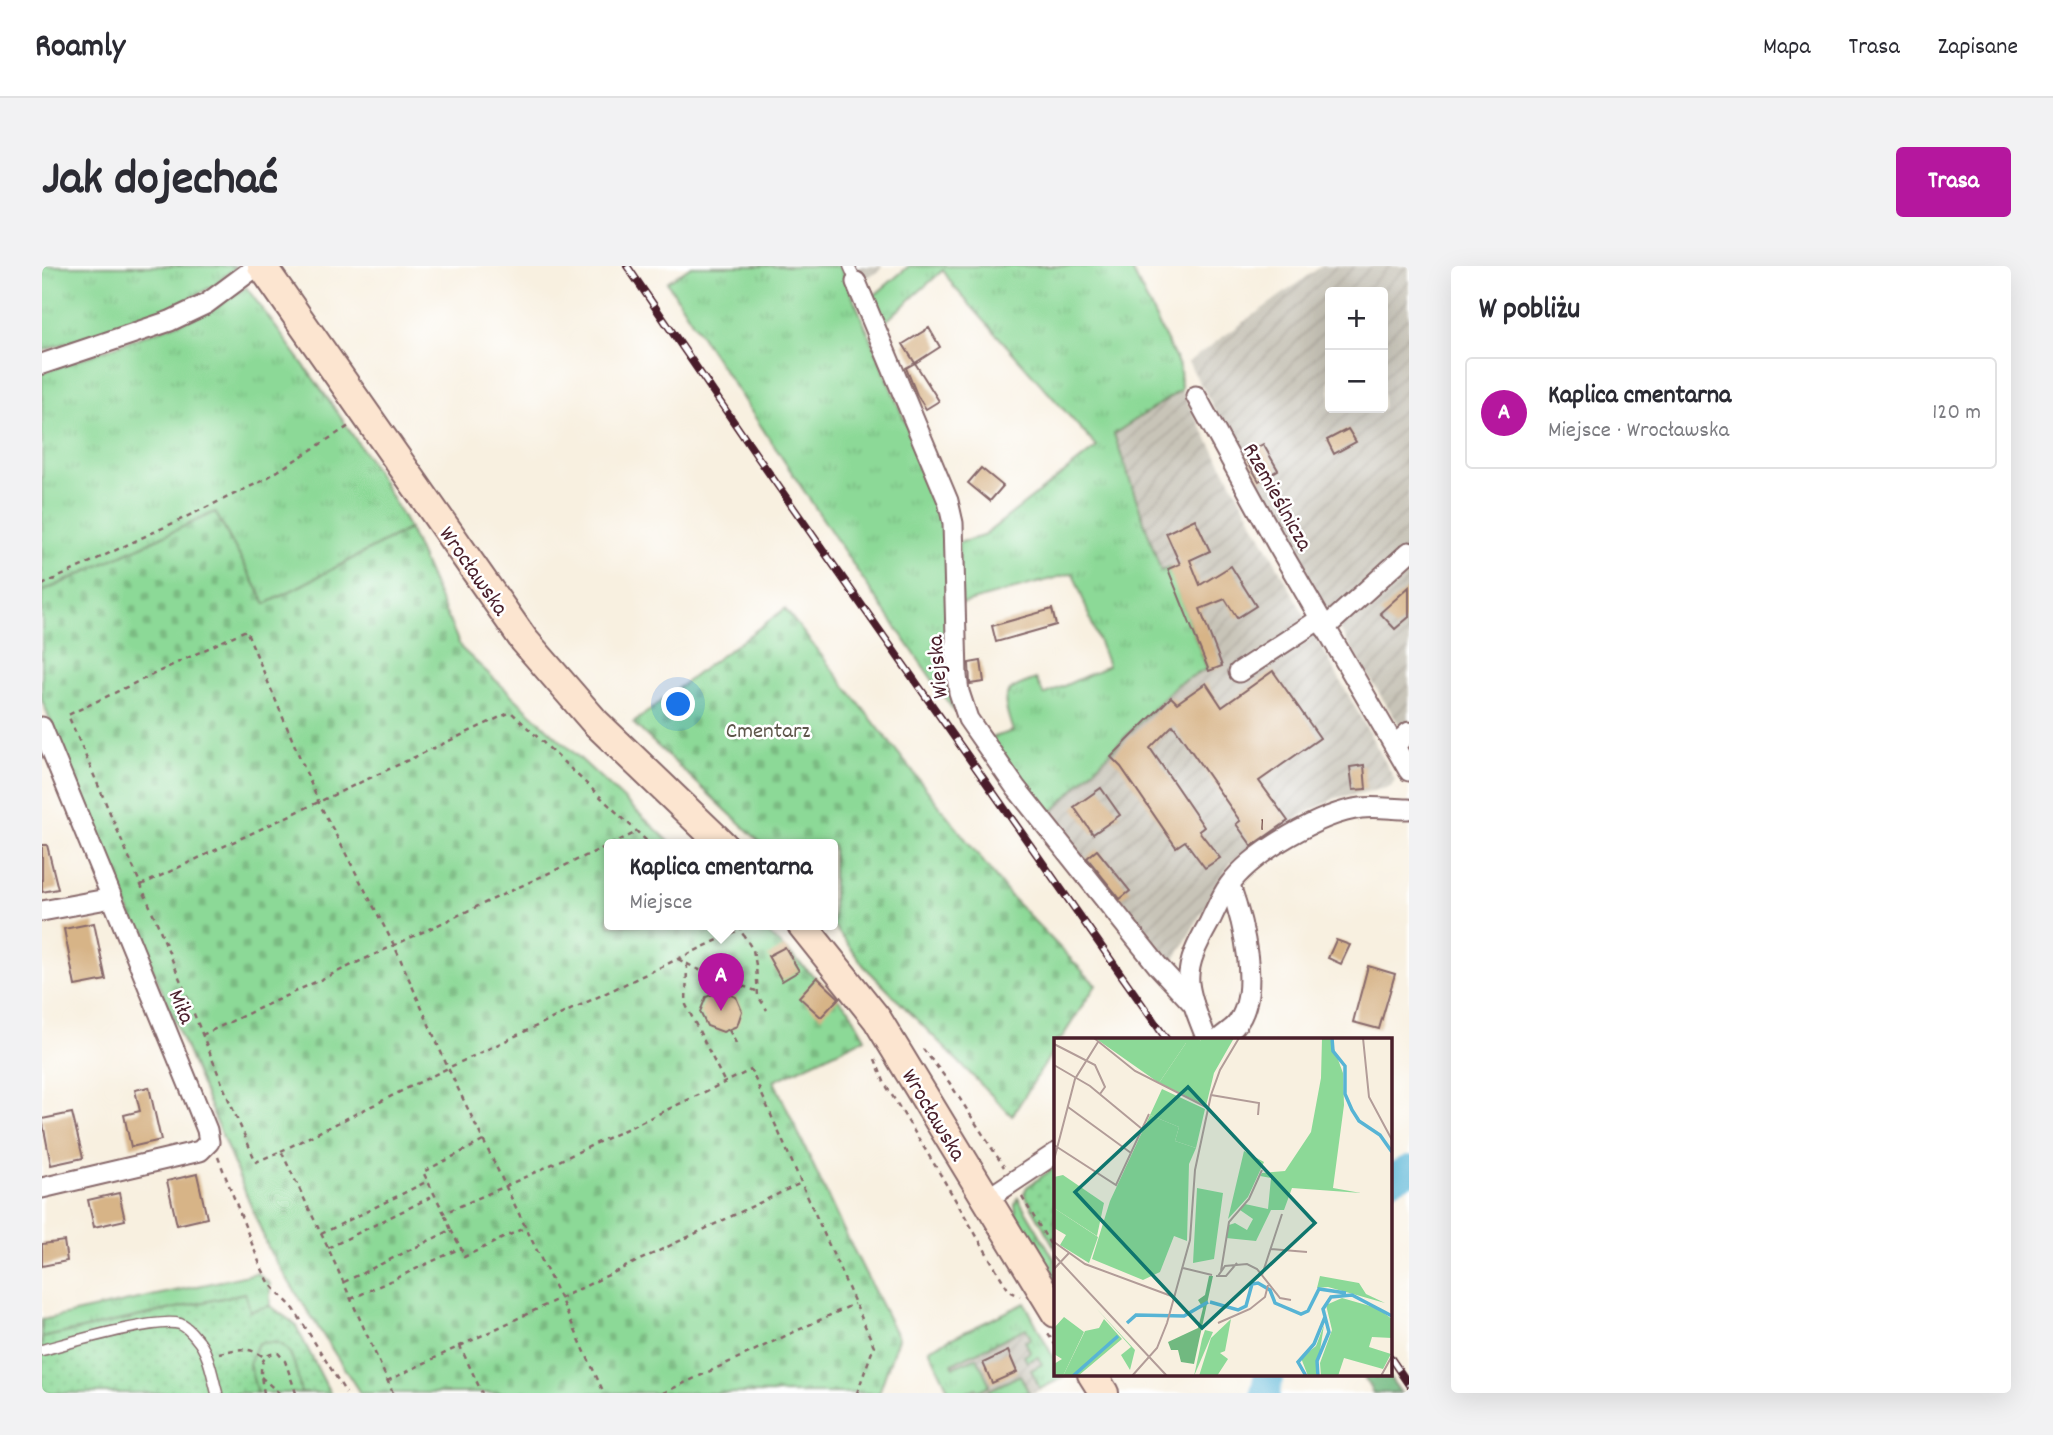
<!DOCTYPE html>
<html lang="pl">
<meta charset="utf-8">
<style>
body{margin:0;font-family:Dekko,sans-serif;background:#f2f2f3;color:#2b2b33}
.controls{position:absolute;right:21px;top:21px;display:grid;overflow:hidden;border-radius:7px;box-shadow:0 7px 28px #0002}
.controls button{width:63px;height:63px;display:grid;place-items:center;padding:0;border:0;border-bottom:2px solid #e1e1e2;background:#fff;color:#2b2b33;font:35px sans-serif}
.you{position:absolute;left:637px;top:439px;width:24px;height:24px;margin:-18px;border:5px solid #fff;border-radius:50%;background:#1a73e8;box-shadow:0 0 0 10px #1a73e833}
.badge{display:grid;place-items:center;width:46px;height:46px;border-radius:50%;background:#b5179e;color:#fff;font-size:23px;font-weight:700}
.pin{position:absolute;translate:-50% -58px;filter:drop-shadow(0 2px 4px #0008)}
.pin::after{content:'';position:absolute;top:37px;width:24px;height:21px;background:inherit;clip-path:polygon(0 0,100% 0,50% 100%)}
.popup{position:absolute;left:562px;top:573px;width:234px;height:91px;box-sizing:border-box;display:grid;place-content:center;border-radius:7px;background:#fff;filter:drop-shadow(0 2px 5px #0005);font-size:23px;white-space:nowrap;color:#7c7c81}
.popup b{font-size:26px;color:#2b2b33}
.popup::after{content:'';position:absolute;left:50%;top:100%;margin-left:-14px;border:14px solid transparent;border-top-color:#fff}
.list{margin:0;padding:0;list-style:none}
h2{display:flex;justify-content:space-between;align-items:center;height:91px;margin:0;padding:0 28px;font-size:30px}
h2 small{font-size:23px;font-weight:400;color:#7c7c81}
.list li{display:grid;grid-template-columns:46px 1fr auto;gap:21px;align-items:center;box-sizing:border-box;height:112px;margin:0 14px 14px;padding:0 14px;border:2px solid #e1e1e2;border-radius:7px}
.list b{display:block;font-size:26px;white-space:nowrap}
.list p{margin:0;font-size:23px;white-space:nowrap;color:#7c7c81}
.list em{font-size:23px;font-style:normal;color:#7c7c81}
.map{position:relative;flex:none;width:1367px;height:1127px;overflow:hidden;border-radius:7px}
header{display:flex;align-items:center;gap:42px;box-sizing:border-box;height:98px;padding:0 35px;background:#fff;border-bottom:2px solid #e1e1e2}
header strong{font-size:33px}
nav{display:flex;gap:38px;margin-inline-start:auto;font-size:24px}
.intro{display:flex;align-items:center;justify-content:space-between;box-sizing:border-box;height:168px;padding:0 42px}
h1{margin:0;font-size:49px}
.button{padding:18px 32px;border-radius:7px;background:#b5179e;color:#fff;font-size:24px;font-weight:700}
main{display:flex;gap:42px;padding:0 42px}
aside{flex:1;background:#fff;border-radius:7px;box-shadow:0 7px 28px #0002}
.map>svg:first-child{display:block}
</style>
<header>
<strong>Roamly</strong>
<nav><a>Mapa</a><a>Trasa</a><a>Zapisane</a></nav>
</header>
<div class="intro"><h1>Jak dojechać</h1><a class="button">Trasa</a></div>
<main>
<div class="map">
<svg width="1367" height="1127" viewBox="0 0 1367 1127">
<defs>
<pattern id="industrial-furrows" width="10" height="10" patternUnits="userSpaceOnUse" patternTransform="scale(1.75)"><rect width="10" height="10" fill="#c8c4b8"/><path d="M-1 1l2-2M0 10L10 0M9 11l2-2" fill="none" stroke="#ada89e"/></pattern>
<pattern id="grass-tufts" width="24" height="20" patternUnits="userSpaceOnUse" patternTransform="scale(1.75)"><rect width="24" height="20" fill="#8cd997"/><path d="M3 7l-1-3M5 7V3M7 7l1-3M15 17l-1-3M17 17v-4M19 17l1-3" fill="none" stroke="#7aba82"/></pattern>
<pattern id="forest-crowns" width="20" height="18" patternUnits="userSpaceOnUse" patternTransform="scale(1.75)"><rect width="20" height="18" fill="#71b980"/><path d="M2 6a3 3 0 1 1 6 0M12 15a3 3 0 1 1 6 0" fill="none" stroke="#5f9669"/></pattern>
<pattern id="cemetery-stones" width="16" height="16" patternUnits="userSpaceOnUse" patternTransform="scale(1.75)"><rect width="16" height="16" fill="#8cd997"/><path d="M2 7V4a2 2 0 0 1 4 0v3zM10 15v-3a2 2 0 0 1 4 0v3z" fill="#7aba82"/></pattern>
<pattern id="park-dots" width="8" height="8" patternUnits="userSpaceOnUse" patternTransform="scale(1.75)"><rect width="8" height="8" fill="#8cd997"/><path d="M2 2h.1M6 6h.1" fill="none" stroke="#7aba82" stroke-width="1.8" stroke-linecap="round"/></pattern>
</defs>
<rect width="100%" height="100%" fill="#fff"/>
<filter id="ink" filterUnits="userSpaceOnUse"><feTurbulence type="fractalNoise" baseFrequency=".0143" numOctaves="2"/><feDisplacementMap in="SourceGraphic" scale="14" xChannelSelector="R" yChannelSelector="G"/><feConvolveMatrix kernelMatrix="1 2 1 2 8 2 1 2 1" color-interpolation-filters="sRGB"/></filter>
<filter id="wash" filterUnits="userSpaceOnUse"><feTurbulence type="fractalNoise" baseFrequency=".00686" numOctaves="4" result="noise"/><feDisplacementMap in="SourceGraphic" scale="28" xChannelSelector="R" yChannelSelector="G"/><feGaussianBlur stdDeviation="1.57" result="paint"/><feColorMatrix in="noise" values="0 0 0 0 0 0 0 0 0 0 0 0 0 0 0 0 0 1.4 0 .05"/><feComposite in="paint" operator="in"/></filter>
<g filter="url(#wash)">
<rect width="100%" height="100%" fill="#f8f0e0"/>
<!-- industrial -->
<g fill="url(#industrial-furrows)" fill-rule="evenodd">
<polygon points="798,0 840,0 836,6 807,20"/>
<path d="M1280 0H1367V455L1359 462 1281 337 1146 96ZM1288 26H1341V142H1288Z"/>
<polygon points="1139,124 1353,514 1349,521 1294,532 1262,548 1218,580 1210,580 1189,596 1128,702 1004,552 1135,418 1165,403 1126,301 1119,306 1072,168"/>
<polygon points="983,1037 1013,1095 1014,1108 1020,1108 1022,1111 990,1127 908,1127 887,1083"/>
</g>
<!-- grass -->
<g fill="url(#grass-tufts)" stroke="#6b7c61" stroke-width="2">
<polygon points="0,0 193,0 194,1 173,19 130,42 0,85"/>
<polygon points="649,0 798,0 894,229 903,261 907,419 912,445 820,312 661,73 625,16"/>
<path d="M867 0H1088L1138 102 1139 124 1072 168 1119 305 1127 301 1165 403 1135 418 1004 552 946 473 971 465C960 430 956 426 994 413L1002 429 1066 400 1031 307 919 338 916 277 941 270 1055 181 912 21 901 4 841 58 828 33Z"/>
<path d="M204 21C262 99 321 176 367 263L224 338 173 246 0 326V107L167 46Z"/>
<polygon points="976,932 1013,994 1013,1021 975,955 973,939"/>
<polygon points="215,1007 228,1018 228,1040 208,1045 203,1027 0,1072 0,1054"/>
<polygon points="983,1037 1013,1095 1014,1108 1020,1108 1022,1111 998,1123 989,1104 1000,1098 996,1091 985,1096 982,1090 988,1086 983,1075 989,1073 984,1062 910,1098 912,1101 935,1091 948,1119 936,1125 934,1122 924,1127 908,1127 887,1083"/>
<polygon points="978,1109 987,1127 941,1127"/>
</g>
<!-- forest -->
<polygon fill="url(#forest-crowns)" stroke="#5e6c56" stroke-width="2" points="1320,1108 1345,1108 1359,1127 1331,1127"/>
<!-- cemetery -->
<g fill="url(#cemetery-stones)" stroke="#6b7c61" stroke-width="2">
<polygon points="173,246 224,338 367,263 419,382 631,579 567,579 567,659 717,659 807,743 823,772 732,815 798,957 856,1072 837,1127 318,1127 228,986 0,434 0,326"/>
<polygon points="743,343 969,631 1054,719 1019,773 1014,774 1013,782 970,850 822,700 791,659 791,579 721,579 591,457 665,400"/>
</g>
<!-- park -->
<g fill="url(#park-dots)" stroke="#6b7c61" stroke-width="2">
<polygon points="1013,901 1013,982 982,927 985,921"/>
<polygon points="203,1027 208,1045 228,1040 253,1058 288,1127 0,1127 0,1072"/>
</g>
<!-- pitch -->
<path fill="#8cd997" stroke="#6b7c61" stroke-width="2" d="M216 1077C221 1077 229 1076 234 1077 253 1081 255 1111 259 1127H215L207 1098Z"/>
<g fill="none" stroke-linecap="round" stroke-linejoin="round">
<!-- river -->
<g stroke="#57b4d5" stroke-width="30">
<polyline points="1348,913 1367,904"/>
<polyline points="1223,1127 1227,1108"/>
</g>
</g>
<g id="blocks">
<!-- building -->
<g fill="#d7b487">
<polygon points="887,62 898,81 873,97 861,78"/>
<polygon points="873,97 897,135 884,143 875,129 864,102"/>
<polygon points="1306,163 1314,176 1292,188 1285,174"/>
<polygon points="1221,178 1236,204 1217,215 1202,189"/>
<polygon points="939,202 961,220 948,235 926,217"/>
<polygon points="1153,253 1168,285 1148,294 1158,319 1189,300 1214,340 1195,352 1183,333 1158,343 1180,400 1167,405 1126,303 1138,298 1124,267"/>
<polygon points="1367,321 1367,351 1353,363 1338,347"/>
<polygon points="1010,343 1014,359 954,376 950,360"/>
<polygon points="939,395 942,416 928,418 927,397"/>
<polygon points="1231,405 1278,472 1217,515 1246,555 1210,580 1194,558 1198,555 1131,459 1108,482 1162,561 1157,565 1178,592 1163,602 1143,575 1134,581 1079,501 1069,491 1129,431 1135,437 1164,417 1180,441"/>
<polygon points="1322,499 1324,523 1311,524 1308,501"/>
<polygon points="1059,522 1078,549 1051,568 1032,541"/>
<polygon points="0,579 5,579 16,623 0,626"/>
<polygon points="1055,584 1088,625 1078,633 1045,592"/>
<polygon points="52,657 64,714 33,720 22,663"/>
<polygon points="1294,674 1308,679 1299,698 1286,692"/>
<polygon points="743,681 757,705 740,715 726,690"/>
<polygon points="1326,700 1353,708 1337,763 1311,756"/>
<polygon points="775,711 797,732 779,751 757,731"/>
<polygon points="679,725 694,731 700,745 695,760 681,766 665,760 658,746 664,731"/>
<polygon points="107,821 119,874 89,881 82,849 98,845 93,824"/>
<polygon points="30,847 41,892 9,899 0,853"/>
<polygon points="155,908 165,952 135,959 125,915"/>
<polygon points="77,927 83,954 52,961 46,934"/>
<polygon points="22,975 25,995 0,1000 0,978"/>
<polygon points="966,1085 975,1106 950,1117 941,1097"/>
</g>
</g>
</g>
<g filter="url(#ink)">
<use href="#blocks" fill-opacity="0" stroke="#87686a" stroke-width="2"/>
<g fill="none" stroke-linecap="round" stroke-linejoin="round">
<!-- service casing -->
<g stroke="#87686a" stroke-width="13">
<g id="service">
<polyline points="807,0 814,16"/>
<path d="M0 1084C27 1077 115 1051 138 1058 143 1060 150 1067 154 1072 167 1086 170 1109 175 1127"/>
</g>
</g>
<!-- minor casing -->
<g stroke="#87686a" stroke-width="23">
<g id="minor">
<polyline points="814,16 906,235 911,257 915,410 917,426 926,453 974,522 1116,700 1152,739"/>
<polyline points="0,98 128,55 164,38 215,0"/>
<polyline points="1154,130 1235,278 1367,505"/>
<polyline points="1283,362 1367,286"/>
<polyline points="1197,406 1278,353"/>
<polyline points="0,461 146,817 165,864 167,876 158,885 0,922"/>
<polyline points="1353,479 1367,466"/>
<polyline points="0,645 70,632"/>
<path d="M1165 774C1158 756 1149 736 1147 717 1145 696 1157 675 1167 657 1173 645 1179 630 1187 619 1211 586 1279 547 1319 542 1334 540 1351 543 1367 543"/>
<path d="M1176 774C1181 769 1188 765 1193 760 1221 729 1200 653 1188 619"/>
<polyline points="945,933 1014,887"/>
</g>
</g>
<!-- secondary casing -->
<g stroke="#87686a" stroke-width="32">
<g id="secondary">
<polyline points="220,0 482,374 553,456 681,579"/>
<polyline points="760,659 835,753 1014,1047"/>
<polyline points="1050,1108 1062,1127"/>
</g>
</g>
<!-- path -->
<g stroke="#87686a" stroke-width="2.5" stroke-dasharray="5 5" stroke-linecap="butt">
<polyline points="0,319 220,215 307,160"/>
<polyline points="568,579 595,566"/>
<polyline points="99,619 469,446 609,579"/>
<polyline points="695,659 711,684 714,699 716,730 725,744"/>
<polyline points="733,659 739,665"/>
<polyline points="636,693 655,703 714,725"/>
<polyline points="645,698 644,739 683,817"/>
<polyline points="687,764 696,781"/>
<polyline points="160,769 567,579"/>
<polyline points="881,783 907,816 962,901"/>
<polyline points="833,793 843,818 894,901 967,1025 978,1030"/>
<polyline points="441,875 381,906 402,947 464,920 709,804 832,1080 815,1127"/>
<polyline points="239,885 406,802 699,663"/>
<polyline points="176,891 219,1001 228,1018 252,1043 304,1127"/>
<polyline points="980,931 1014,988"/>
<polyline points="409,964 419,982"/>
<polyline points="279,968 386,915"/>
<polyline points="286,982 393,929"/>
<polyline points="302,1016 409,964 402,947"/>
<polyline points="309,1033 419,982 422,991 484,961"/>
<polyline points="1006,1068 1014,1080"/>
<polyline points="418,1080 759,917"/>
<path d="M177 1087C196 1083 206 1080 222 1091"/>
<polyline points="219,1111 237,1127"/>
<polyline points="345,1115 418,1080 440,1127"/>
<path d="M222 1127C219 1112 213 1087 236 1087L243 1095 254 1127"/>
<polyline points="351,1127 286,982 239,885 214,896 186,832 116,659 26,449 204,364 277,537 353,681 406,802 518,1032 562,1127"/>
<polyline points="621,1127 812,1038"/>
</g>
<!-- service -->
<use href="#service" stroke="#fff" stroke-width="10"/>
<!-- minor -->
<use href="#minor" stroke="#fff" stroke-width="19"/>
<!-- secondary -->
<use href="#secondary" stroke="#fce5d0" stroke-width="28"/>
<!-- rail casing -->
<g stroke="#4a1f2b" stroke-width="8">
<g id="rail">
<polyline points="585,0 715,190 1125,774"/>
<polyline points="1348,1091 1367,1119"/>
</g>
</g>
<!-- rail -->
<use href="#rail" stroke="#fff" stroke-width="5" stroke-dasharray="16" stroke-linecap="butt"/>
</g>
</g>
<g text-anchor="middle" stroke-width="5" stroke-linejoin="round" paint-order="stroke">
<!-- number labels -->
<g font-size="19" fill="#6d4442">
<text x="1220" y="564">1</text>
</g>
<!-- street labels -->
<g font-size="23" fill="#4a1f2b" stroke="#fff">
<text transform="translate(1237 230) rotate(61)" y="8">Rzemieślnicza</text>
<text transform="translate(433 304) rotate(55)" y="8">Wrocławska</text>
<text transform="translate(894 401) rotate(-95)" y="8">Wiejska</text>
<text transform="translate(141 740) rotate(67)" y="8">Miła</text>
<text transform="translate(893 848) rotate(59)" y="8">Wrocławska</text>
</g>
<!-- park labels -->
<g font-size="23" fill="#5e574b" stroke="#fff">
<text x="726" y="471">Cmentarz</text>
</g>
</g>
<!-- overview -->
<g transform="translate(1012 772)">
<rect width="338" height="338" fill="#f8f0e0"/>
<path d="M143 0H180L160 35 152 68 105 45 132 5 147 3ZM268 0H276L289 35 290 67 279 150 307 155 238 150 230 172H217L202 203 172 200 175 187 181 185 193 192 199 181 186 172 191 166 214 171 217 140 206 138 208 135 231 133 257 94 267 40ZM108 51 151 71 142 110 121 103 125 89 96 77ZM190 113 210 124 194 159 174 181ZM266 238 305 245 312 256 331 265 274 249 263 250ZM288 260 323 270 338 281V300L318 299 315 309 337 316 329 331 290 320 284 338H267L266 325 278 292 272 267ZM42 270 81 312 76 332 67 317 77 309ZM50 281 68 301 24 338H9L31 293 45 290ZM177 281 171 313 166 315 174 321 163 338H145L157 300ZM270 287 262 338H254L247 320 262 308ZM151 292 159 294 140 338 148 301Z" fill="#8cd997"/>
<path d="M155 238H159L140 326 127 324 124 312H117L114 304 144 290 149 270 144 262 151 257Z" fill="#71b980"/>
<path d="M96 77 125 89 121 103 142 110 135 126 133 203 120 198 106 234 89 242 38 221 56 163ZM143 150 169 155 160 221 139 225Z" fill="#8cd997"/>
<path d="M9 137 50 165 43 198 0 170V139Z" fill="#8cd997"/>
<path d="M41 0H143L147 3 142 12 132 5 105 45ZM0 170 44 199 35 225 6 207 12 197 0 190ZM10 279 30 294 9 338H1L0 326 8 321 0 316V290Z" fill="#8cd997"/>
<path fill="none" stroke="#57b4d5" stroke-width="3.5" d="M278 0 279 13 291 28V56L298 72 305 83 326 97 338 114M156 264 184 272 192 268 198 246 204 245 216 252 221 265 247 276 254 273 265 251 292 255M73 285 82 277 130 278 154 264M19 338 64 298M252 338 244 324 260 306 271 279M264 338 263 323 275 294 269 271 277 259 298 257 338 278"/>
<path fill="none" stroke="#b29c98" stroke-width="2" d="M40 0 81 33 154 70M309 0 315 59 338 102M0 6 41 27 51 49 46 56M0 27 36 48 88 91M157 57 205 65 204 77M14 69 77 115M0 107 62 147 95 76M0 122 21 41 44 4M0 204 31 226 120 259M217 211 253 214M0 217 113 338M129 230 158 237M0 231 15 215M167 233 175 184 195 161 208 132M208 237 228 176M162 238H172L183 225M164 238 171 228 193 226 203 231 226 260 237 262M164 285 196 271 211 259 214 247M78 338 103 310 113 285 136 202 141 132 157 57 166 32 185 0M327 338 338 318"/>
<path fill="#0f766e" fill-opacity="0.15" stroke="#0f766e" stroke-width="3.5" d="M134 49 261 185 148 290 21 154Z"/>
<rect width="338" height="338" fill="none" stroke="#4a1f2b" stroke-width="3.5"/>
</g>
</svg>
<div class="controls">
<button>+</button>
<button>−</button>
</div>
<div class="you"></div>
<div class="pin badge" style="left:679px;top:745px">A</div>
<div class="popup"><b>Kaplica cmentarna</b>Miejsce</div>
</div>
<aside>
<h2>W pobliżu<small></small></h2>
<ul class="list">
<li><span class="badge">A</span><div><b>Kaplica cmentarna</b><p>Miejsce · Wrocławska</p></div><em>120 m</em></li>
</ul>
</aside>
</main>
